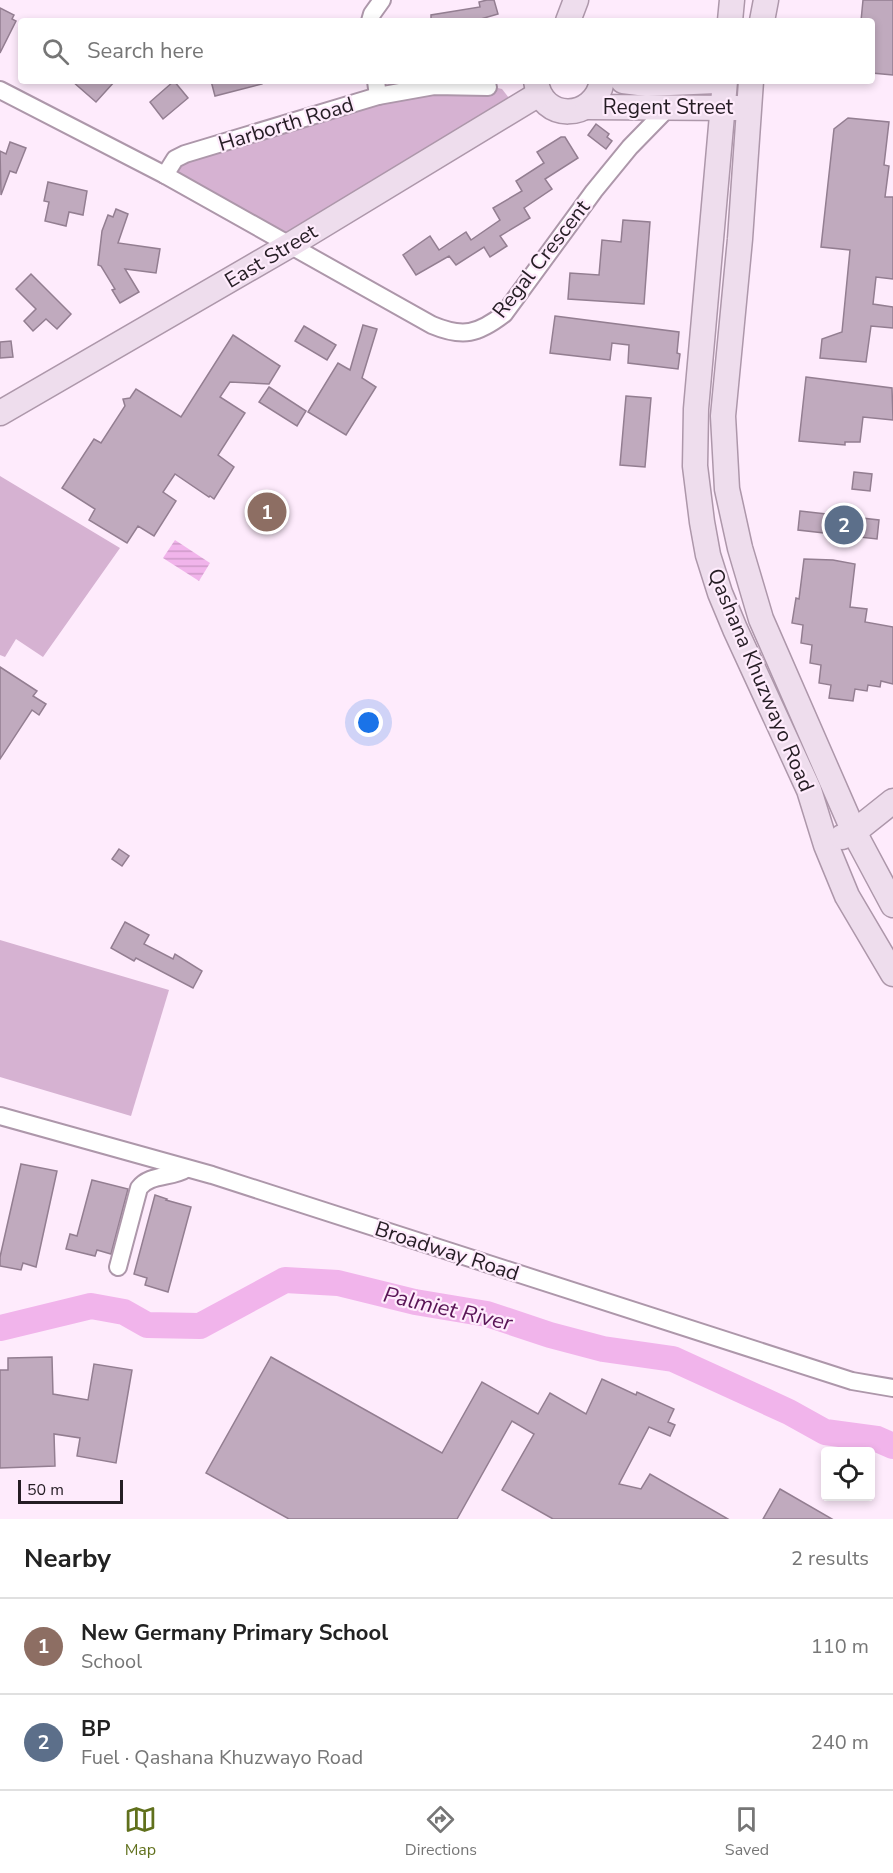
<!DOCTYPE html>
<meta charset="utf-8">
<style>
body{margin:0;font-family:"Nunito Sans",sans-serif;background:#f6f6f6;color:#222}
.controls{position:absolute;right:18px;bottom:18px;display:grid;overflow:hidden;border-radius:6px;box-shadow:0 3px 9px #0003}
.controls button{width:54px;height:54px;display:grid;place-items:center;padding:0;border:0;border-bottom:2px solid #e0e0e0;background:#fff;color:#222;font:30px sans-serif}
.scale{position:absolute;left:18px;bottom:15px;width:105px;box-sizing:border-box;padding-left:6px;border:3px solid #251d24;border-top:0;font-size:16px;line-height:21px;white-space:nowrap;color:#251d24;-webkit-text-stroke:4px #feebfc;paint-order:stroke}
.you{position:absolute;left:369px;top:723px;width:21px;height:21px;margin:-15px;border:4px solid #fff;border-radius:50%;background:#1a73e8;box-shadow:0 0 0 9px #1a73e833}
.badge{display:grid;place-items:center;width:39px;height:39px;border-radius:50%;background:#60701c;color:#fff;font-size:20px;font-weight:700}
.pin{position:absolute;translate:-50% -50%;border:3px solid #fff;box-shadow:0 2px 6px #0006}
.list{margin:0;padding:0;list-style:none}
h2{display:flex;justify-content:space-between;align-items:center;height:78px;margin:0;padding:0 24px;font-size:26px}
h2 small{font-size:20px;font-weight:400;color:#767676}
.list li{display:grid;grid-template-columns:39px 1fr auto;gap:18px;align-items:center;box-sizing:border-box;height:96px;padding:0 24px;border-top:2px solid #e0e0e0}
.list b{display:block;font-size:22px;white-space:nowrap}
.list p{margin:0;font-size:20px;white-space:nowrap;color:#767676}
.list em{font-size:20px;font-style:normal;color:#767676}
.icon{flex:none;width:33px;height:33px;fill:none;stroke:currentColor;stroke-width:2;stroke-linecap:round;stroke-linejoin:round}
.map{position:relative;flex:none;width:893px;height:1519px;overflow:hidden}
.search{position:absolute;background:#fff;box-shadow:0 3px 9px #0003;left:18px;right:18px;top:18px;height:66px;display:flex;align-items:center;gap:15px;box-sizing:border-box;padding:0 21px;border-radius:6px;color:#767676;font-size:22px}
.sheet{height:270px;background:#fff}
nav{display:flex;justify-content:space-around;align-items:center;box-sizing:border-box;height:84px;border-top:2px solid #e0e0e0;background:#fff;font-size:16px;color:#767676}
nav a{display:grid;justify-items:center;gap:3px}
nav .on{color:#60701c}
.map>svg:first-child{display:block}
</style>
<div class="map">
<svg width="893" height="1519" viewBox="0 0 893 1519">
<defs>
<pattern id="water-rules" width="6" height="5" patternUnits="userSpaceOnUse" patternTransform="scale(1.5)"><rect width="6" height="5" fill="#f1b4eb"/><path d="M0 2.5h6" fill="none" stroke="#ce9ac9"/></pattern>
</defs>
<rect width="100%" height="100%" fill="#feebfc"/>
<!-- green -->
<g fill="#d6b2d2">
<polygon points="489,86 502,89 517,108 291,246 164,176 170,164 379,96"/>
<polygon points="0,476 120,548 43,657 16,639 5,657 0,655"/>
<polygon points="0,940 169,990 131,1116 0,1077"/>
</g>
<!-- water -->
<polygon fill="url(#water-rules)" points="175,540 210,563 199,581 163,558"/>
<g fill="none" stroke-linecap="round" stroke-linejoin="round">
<!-- river -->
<polyline stroke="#f1b4eb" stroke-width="26" points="0,1328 91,1306 124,1312 147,1325 200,1326 285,1280 338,1283 415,1302 487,1314 550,1335 603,1349 673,1359 789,1412 825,1432 877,1439 893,1446"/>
</g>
<!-- building -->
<g fill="#c0aabe" stroke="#937e91" stroke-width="1.5">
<polygon points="487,0 494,0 498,14 474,21 431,21 431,15 480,7 479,2"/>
<polygon points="863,0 893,0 893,75 872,73 872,21 861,21"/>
<polygon points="0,8 14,15 12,19 16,21 0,53"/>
<polygon points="72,81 115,81 96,102"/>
<polygon points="174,81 188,98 163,119 150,102"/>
<polygon points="211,81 262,81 262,84 215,96"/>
<polygon points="848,118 889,122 884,165 889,166 885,197 893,197 893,279 876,277 873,304 893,307 893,328 871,326 866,362 820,358 822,339 842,332 850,250 821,247 834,129"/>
<polygon points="596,124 609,134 607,137 612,141 606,149 588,135"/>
<polygon points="561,137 565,137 578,158 545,179 552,189 524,208 530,218 500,236 507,246 490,257 484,247 456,265 449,256 416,275 403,255 430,236 439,250 466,232 471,240 500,220 493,208 522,191 516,181 544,163 537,152"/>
<polygon points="10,142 26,148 16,173 10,171 1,195 0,151 6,154"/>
<polygon points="48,182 87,191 83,215 69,212 66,226 45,221 49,202 44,201"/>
<polygon points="116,209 128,214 118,243 160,249 156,273 125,269 139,292 120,303 112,290 115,289 101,266 98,265 102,231 108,215 113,217"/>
<polygon points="623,220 650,222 644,304 568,299 570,273 599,275 602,240 621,242"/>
<polygon points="31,274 71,314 57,329 46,319 33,331 24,321 36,309 16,289"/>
<polygon points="555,316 679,332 677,353 680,354 678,369 628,363 629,345 612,343 610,360 550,353"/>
<polygon points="363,325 377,329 362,378 376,387 346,435 308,412 338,363 350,370"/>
<polygon points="304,326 336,345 327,360 295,341"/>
<polygon points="233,335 280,366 269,384 230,382 220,397 245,413 218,455 234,467 214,499 210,496 209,497 175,474 163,492 176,501 154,536 138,526 127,543 89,520 95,509 62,488 94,439 101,443 125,406 123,399 130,398 136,389 181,417"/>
<polygon points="11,341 13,357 0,358 0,342"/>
<polygon points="806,377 892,388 893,420 863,417 860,442 845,442 845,445 799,441"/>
<polygon points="269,387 306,411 297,426 259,402"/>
<polygon points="626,396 651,398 645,467 620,465"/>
<polygon points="854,472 872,474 870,491 852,489"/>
<polygon points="800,511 879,520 877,539 798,530"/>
<polygon points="804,559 833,560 855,564 850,607 867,609 865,622 893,627 893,684 881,681 880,687 868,685 867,691 855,689 853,701 829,698 831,685 819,683 821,665 810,663 812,645 801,643 803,625 792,623 796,598 799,599"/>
<polygon points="0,667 37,691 33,696 46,704 39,715 32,710 0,759"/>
<polygon points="119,849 129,856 122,866 112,859"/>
<polygon points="125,922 149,935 144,944 173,959 175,954 202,971 193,988 136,958 134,961 111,948"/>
<polygon points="21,1164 57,1171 36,1267 23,1263 21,1270 0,1266 0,1257"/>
<polygon points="92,1180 128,1189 111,1254 97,1250 95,1256 66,1249 70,1234 77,1236"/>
<polygon points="155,1195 167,1199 166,1200 191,1207 168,1292 145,1285 147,1278 134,1274"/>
<polygon points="52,1357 53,1394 88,1400 94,1364 132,1370 116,1463 77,1456 80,1438 54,1434 55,1466 0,1468 0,1370 8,1370 8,1358"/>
<polygon points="271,1357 442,1453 482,1382 538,1414 550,1393 586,1414 602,1379 636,1395 637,1392 674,1409 668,1422 675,1425 670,1436 649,1427 619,1484 641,1489 650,1474 728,1519 553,1519 502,1490 534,1434 512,1421 457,1519 289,1519 206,1473"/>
<polygon points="780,1489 832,1519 763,1519"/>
</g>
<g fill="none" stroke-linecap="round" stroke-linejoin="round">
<!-- street casing -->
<g stroke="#ad97aa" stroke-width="20">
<g id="street">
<polyline points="370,21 372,14 382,0"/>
<polyline points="376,81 378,96"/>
<path d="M0 90 165 175 432 325C463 338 478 334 504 314L594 191 630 147 669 107"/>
<polyline points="165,175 175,159 185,154 378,96 434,86 488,87"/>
<polyline points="0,1116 212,1175 852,1381 893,1388"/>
<path d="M118 1267 139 1188C149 1174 172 1178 186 1169"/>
</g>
</g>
<!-- secondary casing -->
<g stroke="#ad97aa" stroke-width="27">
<g id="secondary">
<polyline points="568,21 576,0"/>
<polyline points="730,21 732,0"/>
<polyline points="762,21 766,0"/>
<path d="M536 81C541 122 595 121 602 81"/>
<polyline points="623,81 647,84 716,81"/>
<polyline points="725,81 696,409 695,466 702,522 708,555 720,593 735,629 809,790 826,845 847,896 893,974"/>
<polyline points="751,81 740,239 723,416 727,489 740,548 761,619 854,832 893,905"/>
<polyline points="587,107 737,108"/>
<polyline points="0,413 290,245 539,94"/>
<polyline points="842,837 854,832 893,801"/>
</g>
</g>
<!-- street -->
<use href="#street" stroke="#fff" stroke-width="16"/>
<!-- secondary -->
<use href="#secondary" stroke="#eedded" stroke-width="24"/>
</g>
<g text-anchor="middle" stroke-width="4.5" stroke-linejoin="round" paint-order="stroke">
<!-- street labels -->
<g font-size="21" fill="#251d24" stroke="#feebfc">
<text x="668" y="114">Regent Street</text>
<text transform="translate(286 124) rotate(-17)" y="7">Harborth Road</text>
<text transform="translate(271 256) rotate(-31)" y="7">East Street</text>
<text transform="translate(541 259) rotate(-52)" y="7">Regal Crescent</text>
<text transform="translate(761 680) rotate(67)" y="7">Qashana Khuzwayo Road</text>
<text transform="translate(447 1251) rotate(18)" y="7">Broadway Road</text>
</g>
<!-- water labels -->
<g font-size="22" font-style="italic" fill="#591456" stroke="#feebfc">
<text transform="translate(448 1308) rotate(13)" y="8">Palmiet River</text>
</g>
</g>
</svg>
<div class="controls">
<button><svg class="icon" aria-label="locate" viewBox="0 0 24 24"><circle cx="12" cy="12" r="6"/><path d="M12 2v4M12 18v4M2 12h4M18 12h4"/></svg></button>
</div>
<div class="scale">50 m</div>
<div class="you"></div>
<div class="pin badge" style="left:267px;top:512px;background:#8d6e63">1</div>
<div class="pin badge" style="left:844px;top:525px;background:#5c6f8a">2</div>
<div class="search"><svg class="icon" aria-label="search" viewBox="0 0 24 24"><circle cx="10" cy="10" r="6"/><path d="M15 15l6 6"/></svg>Search here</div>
</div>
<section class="sheet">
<h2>Nearby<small>2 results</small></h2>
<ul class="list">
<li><span class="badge" style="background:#8d6e63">1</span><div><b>New Germany Primary School</b><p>School</p></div><em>110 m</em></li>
<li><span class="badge" style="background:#5c6f8a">2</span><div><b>BP</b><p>Fuel · Qashana Khuzwayo Road</p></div><em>240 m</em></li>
</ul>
</section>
<nav>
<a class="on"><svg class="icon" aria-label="map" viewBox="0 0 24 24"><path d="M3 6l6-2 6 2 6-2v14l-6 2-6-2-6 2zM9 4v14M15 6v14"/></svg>Map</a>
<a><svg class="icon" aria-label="directions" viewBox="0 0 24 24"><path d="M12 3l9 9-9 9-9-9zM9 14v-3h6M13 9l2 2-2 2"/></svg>Directions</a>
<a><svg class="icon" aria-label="saved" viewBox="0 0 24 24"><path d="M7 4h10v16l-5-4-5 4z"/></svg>Saved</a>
</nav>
